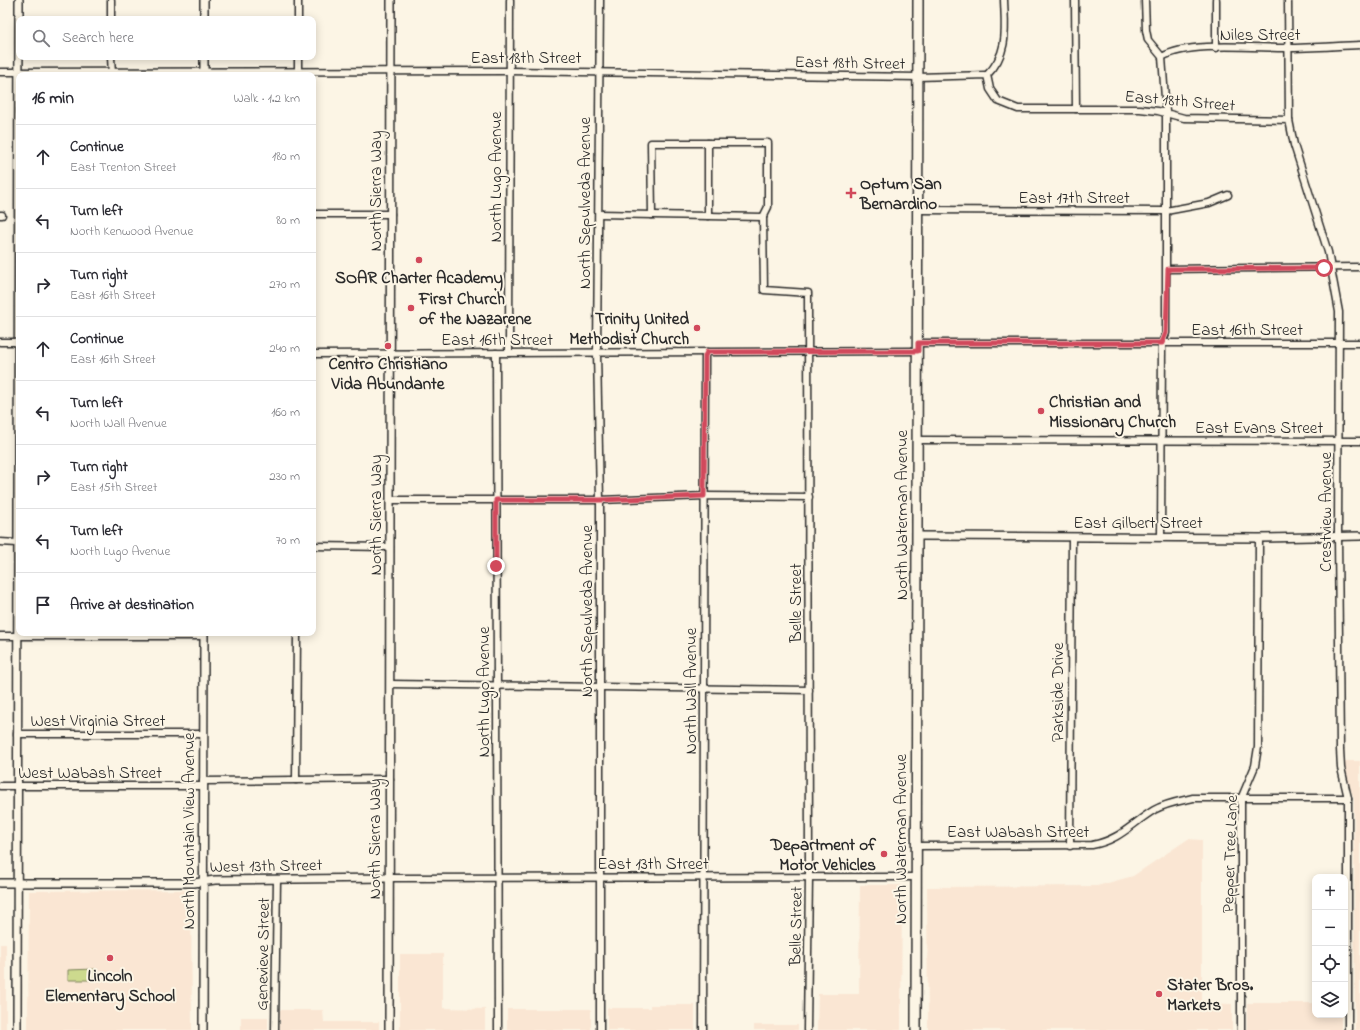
<!DOCTYPE html>
<meta charset="utf-8">
<style>
body{margin:0;font-family:"Indie Flower",sans-serif;background:#f2f2f3;color:#2b2b33}
.controls{position:absolute;right:12px;bottom:12px;display:grid;overflow:hidden;border-radius:8px;box-shadow:0 2px 10px #0003}
.controls button{width:36px;height:36px;display:grid;place-items:center;padding:0;border:0;border-bottom:1px solid #e1e1e2;background:#fff;color:#2b2b33;font:20px sans-serif}
.stop{position:absolute;width:12px;height:12px;margin:-9px;border:3px solid #d1495b;border-radius:50%;background:#fff}
.stop.end{background:#d1495b;border-color:#fff;box-shadow:0 1px 4px #0008}
.list{margin:0;padding:0;list-style:none}
h2{display:flex;justify-content:space-between;align-items:center;height:52px;margin:0;padding:0 16px;font-size:17px}
h2 small{font-size:13px;font-weight:400;color:#7c7c81}
.list li{display:grid;grid-template-columns:26px 1fr auto;gap:12px;align-items:center;box-sizing:border-box;height:64px;padding:0 16px;border-top:1px solid #e1e1e2}
.list b{display:block;font-size:15px;white-space:nowrap}
.list p{margin:0;font-size:13px;white-space:nowrap;color:#7c7c81}
.list em{font-size:13px;font-style:normal;color:#7c7c81}
.icon{flex:none;width:22px;height:22px;fill:none;stroke:currentColor;stroke-width:2;stroke-linecap:round;stroke-linejoin:round}
.map{position:relative;flex:none;width:1360px;height:1030px;overflow:hidden}
.search{position:absolute;background:#fff;box-shadow:0 2px 10px #0003;left:16px;top:16px;width:300px;height:44px;display:flex;align-items:center;gap:10px;box-sizing:border-box;padding:0 14px;border-radius:8px;color:#7c7c81;font-size:15px}
.panel{position:absolute;background:#fff;box-shadow:0 2px 10px #0003;left:16px;top:72px;width:300px;height:564px;border-radius:8px}
.map>svg:first-child{display:block}
</style>
<div class="map">
<svg width="1360" height="1030" viewBox="0 0 1360 1030">
<rect width="100%" height="100%" fill="#fcf5e5"/>
<filter id="ink" filterUnits="userSpaceOnUse"><feTurbulence type="fractalNoise" baseFrequency=".025" numOctaves="2"/><feDisplacementMap in="SourceGraphic" scale="8" xChannelSelector="R" yChannelSelector="G"/><feConvolveMatrix kernelMatrix="1 2 1 2 8 2 1 2 1" color-interpolation-filters="sRGB"/></filter>
<g filter="url(#ink)">
<!-- built -->
<g fill="#fae6d3">
<polygon points="1345,761 1360,761 1360,1030 1355,1030 1354,799 1345,774"/>
<polygon points="1188,839 1202,840 1202,1003 1232,1004 1232,1030 928,1030 927,887 1097,886 1133,876"/>
<polygon points="860,885 902,885 901,1030 817,1030 818,994 859,994"/>
<polygon points="191,890 192,1030 28,1030 29,891"/>
<rect x="0" y="944" width="6" height="86"/>
<polygon points="400,954 443,954 443,1008 485,1009 485,1030 400,1030"/>
<polygon points="1247,1003 1315,1003 1315,1015 1341,1015 1341,1030 1247,1030"/>
<polygon points="650,1005 695,1005 695,1030 607,1030 607,1008 650,1008"/>
<rect x="507" y="1009" width="84" height="21"/>
<polygon points="280,1010 323,1010 324,1022 379,1022 379,1030 280,1030"/>
<rect x="241" y="1017" width="27" height="13"/>
<rect x="754" y="1025" width="44" height="5"/>
</g>
<!-- green -->
<polygon fill="#cdda8e" stroke="#7c825c" points="95,969 96,980 68,980 68,970"/>
<g fill="none" stroke-linecap="round" stroke-linejoin="round">
<!-- minor casing -->
<g stroke="#2b2b2b" stroke-width="9">
<g id="minor">
<polyline points="111,0 111,19"/>
<polyline points="298,0 298,19"/>
<polyline points="600,0 597,353 600,500 600,1030"/>
<polyline points="1075,0 1076,109"/>
<polyline points="1145,0 1146,30 1148,40 1162,57 1166,112 1166,333 1162,343 1161,537"/>
<polyline points="1216,0 1216,48"/>
<polyline points="1288,0 1289,120 1294,145 1328,252 1339,312 1338,536 1340,749 1341,768 1348,798 1348,1030"/>
<polyline points="111,57 112,75"/>
<path d="M1162 57C1188 41 1254 48 1286 48 1311 48 1335 46 1360 45"/>
<polyline points="0,72 509,71 918,77 987,75 990,89 998,101 1018,109 1140,109 1158,111 1184,118 1289,120"/>
<polyline points="298,75 298,57"/>
<path d="M987 75C1009 53 1005 29 1004 0"/>
<polyline points="708,143 768,143 768,207 763,217"/>
<polyline points="918,210 1166,211 1209,203 1228,195"/>
<polyline points="313,214 391,214"/>
<polyline points="599,214 763,217"/>
<polyline points="0,215 2,215"/>
<polyline points="652,215 651,143 708,143 708,216"/>
<polyline points="763,217 764,290 808,293 809,877 807,1030"/>
<polyline points="1167,269 1360,267"/>
<polyline points="0,342 18,342"/>
<polyline points="918,343 1360,343"/>
<polyline points="496,353 498,1030"/>
<polyline points="509,353 510,0"/>
<polyline points="313,354 918,351"/>
<polyline points="917,440 1360,441"/>
<polyline points="390,500 600,500 705,496 809,497"/>
<polyline points="0,542 17,543"/>
<polyline points="313,546 390,547"/>
<polyline points="0,636 204,636"/>
<polyline points="390,684 809,690"/>
<polyline points="17,734 203,734"/>
<polyline points="296,780 297,633"/>
<polyline points="203,781 390,779"/>
<polyline points="0,786 203,786"/>
<path d="M916 846 1092 845C1120 840 1131 824 1154 810 1166 803 1180 801 1193 798H1348"/>
<polyline points="1070,846 1072,538"/>
<polyline points="389,878 916,877"/>
<polyline points="275,1030 277,879"/>
<polyline points="703,1030 705,356 707,352"/>
<polyline points="1241,1030 1241,799 1255,766 1258,747 1259,538"/>
</g>
</g>
<!-- tertiary casing -->
<g stroke="#2b2b2b" stroke-width="10">
<g id="tertiary">
<polyline points="204,19 204,0"/>
<polyline points="204,75 204,57"/>
<polyline points="917,536 1259,538 1360,536"/>
<polyline points="0,883 194,883 215,880 389,878"/>
<polyline points="17,1030 19,0"/>
<polyline points="203,1030 204,633"/>
<polyline points="389,1030 391,0"/>
</g>
</g>
<!-- primary casing -->
<g stroke="#2b2b2b" stroke-width="12">
<polyline id="primary" points="916,1030 918,0"/>
</g>
<!-- minor -->
<use href="#minor" stroke="#fcf5e5" stroke-width="6"/>
<!-- tertiary -->
<use href="#tertiary" stroke="#fcf5e5" stroke-width="7"/>
<!-- primary -->
<use href="#primary" stroke="#fcf5e5" stroke-width="9"/>
</g>
</g>
<g fill="none" stroke-linecap="round" stroke-linejoin="round" filter="url(#ink)">
<!-- route -->
<polyline stroke="#d1495b" stroke-width="5" points="496,566 496,500 600,500 704,496 705,356 707,352 918,351 918,343 1162,343 1166,333 1168,269 1324,268"/>
</g>
<!-- markers -->
<g fill="#d1495b" stroke="#fcf5e5" stroke-width="1.5">
<path d="M849 187h4v4h4v4h-4v4h-4v-4h-4v-4h4z"/>
<circle cx="419" cy="260" r="4"/>
<circle cx="411" cy="308" r="4"/>
<circle cx="697" cy="328" r="4"/>
<circle cx="388" cy="346" r="4"/>
<circle cx="1041" cy="411" r="4"/>
<circle cx="884" cy="854" r="4"/>
<circle cx="110" cy="958" r="4"/>
<circle cx="1159" cy="994" r="4"/>
</g>
<g text-anchor="middle" stroke-width="4" stroke-linejoin="round" paint-order="stroke">
<!-- street labels -->
<g font-size="17" fill="#2b2b2b" stroke="#fcf5e5">
<text x="1260" y="40">Niles Street</text>
<text x="526" y="63">East 18th Street</text>
<text transform="translate(850 62) rotate(1)" y="6">East 18th Street</text>
<text transform="translate(1180 100) rotate(5)" y="6">East 18th Street</text>
<text transform="translate(495 177) rotate(-90)" y="6">North Lugo Avenue</text>
<text transform="translate(375 191) rotate(-90)" y="6">North Sierra Way</text>
<text x="1074" y="203">East 17th Street</text>
<text transform="translate(584 203) rotate(-90)" y="6">North Sepulveda Avenue</text>
<text x="1247" y="335">East 16th Street</text>
<text x="497" y="345">East 16th Street</text>
<text x="1259" y="433">East Evans Street</text>
<text transform="translate(1325 512) rotate(-90)" y="6">Crestview Avenue</text>
<text transform="translate(375 515) rotate(-90)" y="6">North Sierra Way</text>
<text transform="translate(901 515) rotate(-90)" y="6">North Waterman Avenue</text>
<text x="1138" y="528">East Gilbert Street</text>
<text transform="translate(795 603) rotate(-90)" y="6">Belle Street</text>
<text transform="translate(586 611) rotate(-90)" y="6">North Sepulveda Avenue</text>
<text transform="translate(690 691) rotate(-90)" y="6">North Wall Avenue</text>
<text transform="translate(483 692) rotate(-90)" y="6">North Lugo Avenue</text>
<text transform="translate(1057 692) rotate(-90)" y="6">Parkside Drive</text>
<text x="98" y="726">West Virginia Street</text>
<text x="90" y="778">West Wabash Street</text>
<text transform="translate(188 831) rotate(-90)" y="6">North Mountain View Avenue</text>
<text x="1018" y="837">East Wabash Street</text>
<text transform="translate(374 839) rotate(-90)" y="6">North Sierra Way</text>
<text transform="translate(900 839) rotate(-90)" y="6">North Waterman Avenue</text>
<text transform="translate(1229 854) rotate(-88)" y="6">Pepper Tree Lane</text>
<text x="653" y="869">East 13th Street</text>
<text transform="translate(266 865) rotate(-1)" y="6">West 13th Street</text>
<text transform="translate(795 926) rotate(-89)" y="6">Belle Street</text>
<text transform="translate(262 954) rotate(-89)" y="6">Genevieve Street</text>
</g>
<!-- poi labels -->
<g font-size="17" font-weight="bold" fill="#2b2b2b" stroke="#fcf5e5" text-anchor="start">
<text x="860" y="189">Optum San<tspan x="860" dy="20">Bernardino</tspan></text>
<text x="419" y="283" text-anchor="middle">SOAR Charter Academy</text>
<text x="419" y="304">First Church<tspan x="419" dy="20">of the Nazarene</tspan></text>
<text x="689" y="324" text-anchor="end">Trinity United<tspan x="689" dy="20">Methodist Church</tspan></text>
<text x="388" y="369" text-anchor="middle">Centro Christiano<tspan x="388" dy="20">Vida Abundante</tspan></text>
<text x="1049" y="407">Christian and<tspan x="1049" dy="20">Missionary Church</tspan></text>
<text x="876" y="850" text-anchor="end">Department of<tspan x="876" dy="20">Motor Vehicles</tspan></text>
<text x="110" y="981" text-anchor="middle">Lincoln<tspan x="110" dy="20">Elementary School</tspan></text>
<text x="1167" y="990">Stater Bros.<tspan x="1167" dy="20">Markets</tspan></text>
</g>
</g>
</svg>
<div class="controls">
<button>+</button>
<button>−</button>
<button><svg class="icon" aria-label="locate" viewBox="0 0 24 24"><circle cx="12" cy="12" r="6"/><path d="M12 2v4M12 18v4M2 12h4M18 12h4"/></svg></button>
<button><svg class="icon" aria-label="layers" viewBox="0 0 24 24"><path d="M12 4l9 5-9 5-9-5zM3 14l9 5 9-5"/></svg></button>
</div>
<div class="stop" style="left:1324px;top:268px"></div>
<div class="stop end" style="left:496px;top:566px"></div>
<div class="search"><svg class="icon" aria-label="search" viewBox="0 0 24 24"><circle cx="10" cy="10" r="6"/><path d="M15 15l6 6"/></svg>Search here</div>
<section class="panel">
<h2>16 min<small>Walk · 1.2 km</small></h2>
<ul class="list">
<li><svg class="icon" aria-label="ahead" viewBox="0 0 24 24"><path d="M12 20V5M6 11l6-6 6 6"/></svg><div><b>Continue</b><p>East Trenton Street</p></div><em>180 m</em></li>
<li><svg class="icon" aria-label="left" viewBox="0 0 24 24"><path d="M17 20v-9H6M10 6l-5 5 5 5"/></svg><div><b>Turn left</b><p>North Kenwood Avenue</p></div><em>80 m</em></li>
<li><svg class="icon" aria-label="right" viewBox="0 0 24 24"><path d="M7 20v-9h11M14 6l5 5-5 5"/></svg><div><b>Turn right</b><p>East 16th Street</p></div><em>270 m</em></li>
<li><svg class="icon" aria-label="ahead" viewBox="0 0 24 24"><path d="M12 20V5M6 11l6-6 6 6"/></svg><div><b>Continue</b><p>East 16th Street</p></div><em>240 m</em></li>
<li><svg class="icon" aria-label="left" viewBox="0 0 24 24"><path d="M17 20v-9H6M10 6l-5 5 5 5"/></svg><div><b>Turn left</b><p>North Wall Avenue</p></div><em>160 m</em></li>
<li><svg class="icon" aria-label="right" viewBox="0 0 24 24"><path d="M7 20v-9h11M14 6l5 5-5 5"/></svg><div><b>Turn right</b><p>East 15th Street</p></div><em>230 m</em></li>
<li><svg class="icon" aria-label="left" viewBox="0 0 24 24"><path d="M17 20v-9H6M10 6l-5 5 5 5"/></svg><div><b>Turn left</b><p>North Lugo Avenue</p></div><em>70 m</em></li>
<li><svg class="icon" aria-label="arrive" viewBox="0 0 24 24"><path d="M6 21V4h12l-3 4 3 4H6"/></svg><div><b>Arrive at destination</b></div></li>
</ul>
</section>
</div>
